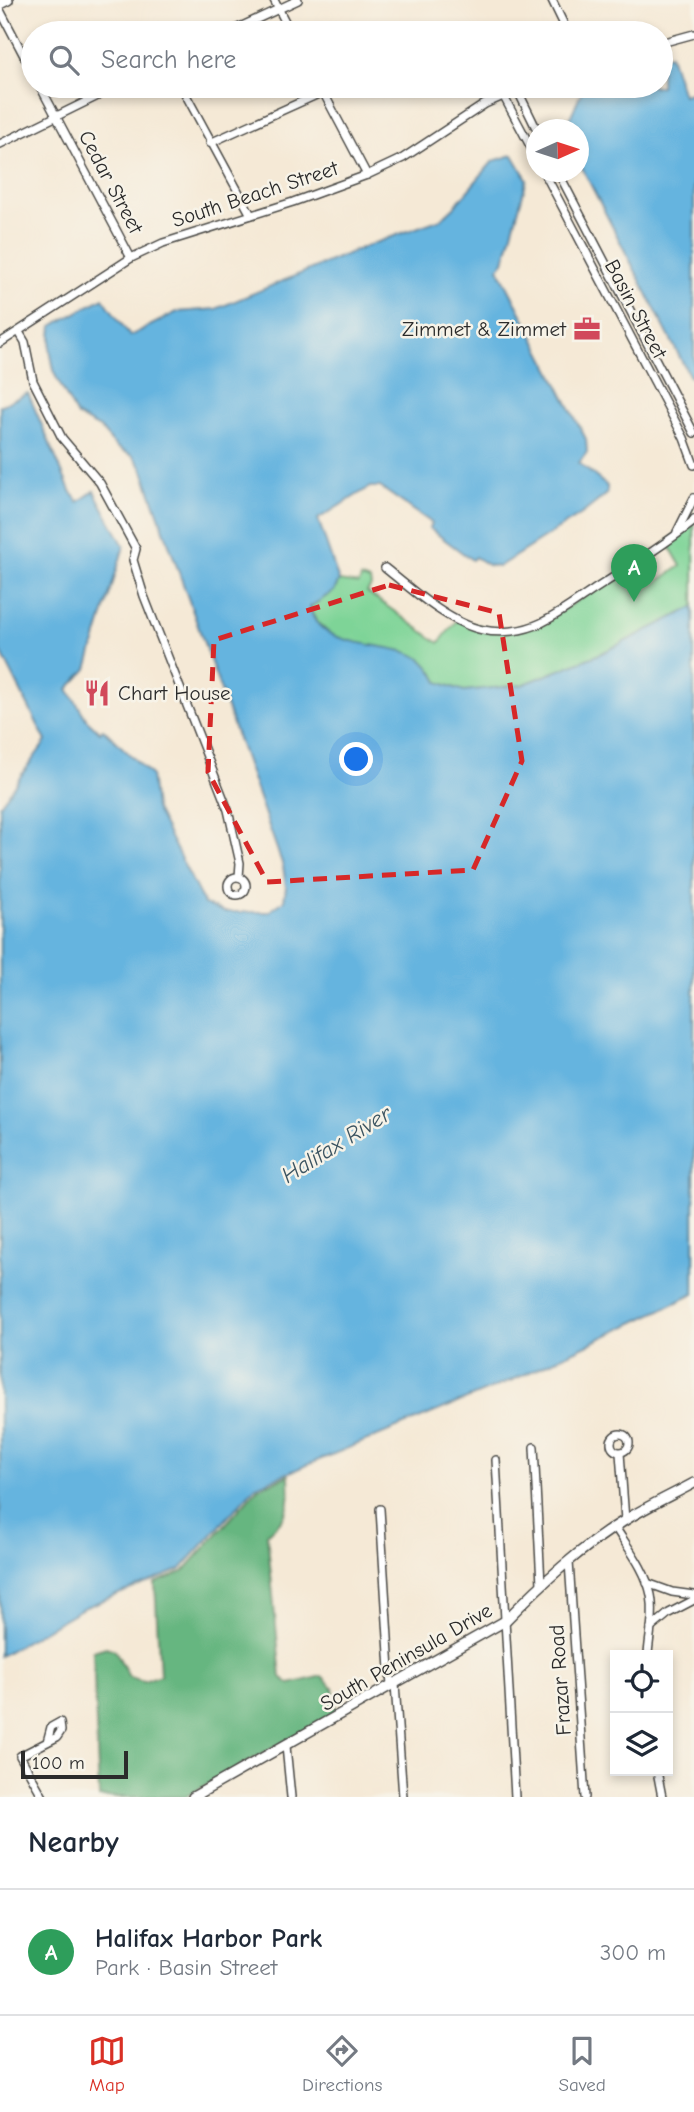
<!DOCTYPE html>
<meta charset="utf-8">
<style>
body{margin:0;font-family:"Comic Neue",sans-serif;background:#f6f6f7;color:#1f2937}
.controls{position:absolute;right:21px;bottom:21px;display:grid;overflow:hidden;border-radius:0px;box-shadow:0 4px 10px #0003}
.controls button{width:63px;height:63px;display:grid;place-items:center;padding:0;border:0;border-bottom:2px solid #e0e1e3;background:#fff;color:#1f2937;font:35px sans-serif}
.compass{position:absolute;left:526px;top:119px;width:63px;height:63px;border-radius:50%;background:#fff;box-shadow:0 4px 10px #0003;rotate:87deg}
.scale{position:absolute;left:21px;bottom:18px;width:107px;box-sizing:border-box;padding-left:7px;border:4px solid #2b2b2b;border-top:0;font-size:19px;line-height:24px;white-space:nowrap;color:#2b2b2b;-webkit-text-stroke:5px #f7f3e8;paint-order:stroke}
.you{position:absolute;left:357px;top:760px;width:24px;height:24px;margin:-18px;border:5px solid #fff;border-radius:50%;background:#1a73e8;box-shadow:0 0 0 10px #1a73e833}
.badge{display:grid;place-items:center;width:46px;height:46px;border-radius:50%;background:#d93025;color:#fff;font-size:23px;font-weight:700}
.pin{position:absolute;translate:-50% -58px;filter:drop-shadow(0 2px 4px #0008)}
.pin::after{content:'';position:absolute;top:37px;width:24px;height:21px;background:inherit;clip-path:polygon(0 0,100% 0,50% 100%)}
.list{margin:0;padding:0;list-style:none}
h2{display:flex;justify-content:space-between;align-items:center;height:91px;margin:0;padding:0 28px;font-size:30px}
h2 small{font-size:23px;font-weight:400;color:#747a83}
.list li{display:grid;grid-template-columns:46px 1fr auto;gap:21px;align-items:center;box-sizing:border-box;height:126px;padding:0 28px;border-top:2px solid #e0e1e3}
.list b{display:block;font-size:26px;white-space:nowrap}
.list p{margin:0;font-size:23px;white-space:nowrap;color:#747a83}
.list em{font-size:23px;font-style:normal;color:#747a83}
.icon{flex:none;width:38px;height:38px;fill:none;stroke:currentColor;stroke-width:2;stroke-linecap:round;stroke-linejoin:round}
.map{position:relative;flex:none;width:694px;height:1797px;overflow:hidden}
.search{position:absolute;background:#fff;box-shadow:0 4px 10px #0003;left:21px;right:21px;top:21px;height:77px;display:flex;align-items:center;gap:18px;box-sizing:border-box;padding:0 24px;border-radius:38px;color:#747a83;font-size:26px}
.sheet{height:217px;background:#fff}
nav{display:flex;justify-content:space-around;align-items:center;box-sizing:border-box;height:98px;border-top:2px solid #e0e1e3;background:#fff;font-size:19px;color:#747a83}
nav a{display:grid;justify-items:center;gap:4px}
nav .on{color:#d93025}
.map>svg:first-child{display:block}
</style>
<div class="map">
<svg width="694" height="1797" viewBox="0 0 694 1797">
<rect width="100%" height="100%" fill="#f7f3e8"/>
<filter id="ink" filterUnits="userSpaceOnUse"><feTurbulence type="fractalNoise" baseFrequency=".0143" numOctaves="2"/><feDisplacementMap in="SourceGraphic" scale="14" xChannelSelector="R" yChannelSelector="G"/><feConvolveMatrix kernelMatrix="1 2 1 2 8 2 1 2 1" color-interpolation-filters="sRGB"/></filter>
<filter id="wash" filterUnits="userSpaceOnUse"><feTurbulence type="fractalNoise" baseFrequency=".00686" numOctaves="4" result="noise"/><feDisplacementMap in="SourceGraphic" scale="28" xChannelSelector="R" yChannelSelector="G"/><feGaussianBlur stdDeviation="1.57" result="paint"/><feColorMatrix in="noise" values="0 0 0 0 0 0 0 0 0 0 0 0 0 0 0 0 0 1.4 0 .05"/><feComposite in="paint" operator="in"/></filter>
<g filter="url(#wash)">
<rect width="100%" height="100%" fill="#f5e9d6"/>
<!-- green -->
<polygon fill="#7ed497" stroke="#548061" stroke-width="2" points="694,519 694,607 602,653 522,685 464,691 438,682 433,672 332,636 319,624 312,614 310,606 334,591 339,581 359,584 361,578 370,581 371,586 367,592 439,643 457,620 503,631 540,624 618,575 637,595 681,566 667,542"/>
<!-- forest -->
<path fill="#66b680" stroke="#487056" stroke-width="2" d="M289 1475C290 1505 292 1514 267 1534L281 1677 290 1684 322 1676 333 1687 336 1713 185 1797H99L93 1651 106 1647 115 1650 129 1677 144 1681 160 1675 155 1583 183 1572 258 1488Z"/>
<!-- water -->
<g fill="#65b4df" stroke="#487085" stroke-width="2">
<polygon points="670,55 683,95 694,92 694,375 690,377 579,162 578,130 565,129 584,86 661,86 661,57"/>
<path d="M513 155 527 179 504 262 498 268 586 439 587 452 579 463 607 486V494L583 513 498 567 488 565 475 557 472 560 429 528 432 523 380 487H370L318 519 339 581 334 591 310 607C318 651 387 640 418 657 428 663 433 672 438 682L464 691 522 685 602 653 694 607V1294L515 1379 256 1486 180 1570 83 1608 0 1656V805L46 741 0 650V406L28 393 68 486 78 502 94 491 124 546 87 669 68 689 87 720 100 732 103 729 151 775 155 808 204 904 224 912H268L284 901 286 887 283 866 142 468 133 456 116 447 100 428 77 416 55 375 50 350 52 326 103 298 130 336 177 312 216 309 364 247 441 219 454 207 493 161Z"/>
</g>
</g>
<g filter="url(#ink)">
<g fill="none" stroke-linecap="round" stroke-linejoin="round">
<!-- minor casing -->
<g stroke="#494845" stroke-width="10">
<g id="minor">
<polyline points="274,0 291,33"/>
<polyline points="552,0 568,33"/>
<polyline points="0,10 33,73"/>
<polyline points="227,33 298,0"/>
<polyline points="661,43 694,34"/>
<polyline points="40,86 131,258"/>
<polyline points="181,86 251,215"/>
<polyline points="320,86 367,175"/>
<polyline points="517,89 537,130"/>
<polyline points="503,95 536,157"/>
<polyline points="210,143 323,92"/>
<polyline points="0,144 118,86"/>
<polyline points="544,172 684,438 694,465"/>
<polyline points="558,172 694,433"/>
<polyline points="19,332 25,342 33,381 62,438 100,483 136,549 133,560 144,596 228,810 240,863 239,877"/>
<polyline points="0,343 131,258 163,243 293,202 367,175 403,158 485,104 526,86"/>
<polyline points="677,532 694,498"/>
<path d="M385 568C411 589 450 624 483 630 501 634 524 631 541 623 560 614 577 601 595 589 628 568 661 547 692 523L694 519"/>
<circle cx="237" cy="886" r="9"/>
<circle cx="620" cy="1443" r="9"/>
<polyline points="534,1447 541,1584"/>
<polyline points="620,1453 625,1520"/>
<polyline points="496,1460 515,1797"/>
<polyline points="380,1509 391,1686"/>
<path d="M615 1527C628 1548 646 1570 651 1595 655 1615 649 1636 648 1655"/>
<polyline points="569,1562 585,1797"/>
<polyline points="647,1583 672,1592 694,1595"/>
<polyline points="651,1628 669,1613 694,1600"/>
<polyline points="395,1684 403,1797"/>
<polyline points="286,1746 291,1797"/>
<polyline points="657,1771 662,1797"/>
<polyline points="43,1797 20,1756 57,1737 61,1731 60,1722 51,1727 47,1742"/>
</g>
</g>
<!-- major casing -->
<g stroke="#494845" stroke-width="12">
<g id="major">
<polyline points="0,4 8,0"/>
<path d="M193 1797 505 1621C542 1583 581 1547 627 1519 648 1506 672 1495 694 1483"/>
</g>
</g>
<!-- minor -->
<use href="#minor" stroke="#fff" stroke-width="7"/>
<!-- major -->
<use href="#major" stroke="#fff" stroke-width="9"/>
</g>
</g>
<!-- marked area -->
<path fill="none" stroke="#d62828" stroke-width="5" stroke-dasharray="14 9" stroke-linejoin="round" d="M389 585 499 613 522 761 473 870 267 882 208 772 214 640Z"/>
<!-- icons -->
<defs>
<g id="office-bare" transform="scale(2.1)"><path d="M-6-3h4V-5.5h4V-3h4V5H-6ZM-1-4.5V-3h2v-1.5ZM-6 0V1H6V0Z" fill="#d1495b" stroke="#f7f3e8" stroke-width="2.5" paint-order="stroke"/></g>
<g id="restaurant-bare" transform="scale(2.1)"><path d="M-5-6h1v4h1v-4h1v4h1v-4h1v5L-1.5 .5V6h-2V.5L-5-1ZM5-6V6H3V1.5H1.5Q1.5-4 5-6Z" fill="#d1495b" stroke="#f7f3e8" stroke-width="2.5" paint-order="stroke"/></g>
</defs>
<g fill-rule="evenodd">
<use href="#office-bare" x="587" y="329"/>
<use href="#restaurant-bare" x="97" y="693"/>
</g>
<g text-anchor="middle" stroke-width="5" stroke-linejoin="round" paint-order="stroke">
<!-- street labels -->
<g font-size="21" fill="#2b2b2b" stroke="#f7f3e8">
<text transform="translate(111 182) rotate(62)" y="7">Cedar Street</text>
<text transform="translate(255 194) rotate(-18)" y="7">South Beach Street</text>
<text transform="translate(636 309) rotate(62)" y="7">Basin Street</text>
<text transform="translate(406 1657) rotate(-30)" y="7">South Peninsula Drive</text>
<text transform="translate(560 1680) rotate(-94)" y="7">Frazar Road</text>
</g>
<!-- poi labels -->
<g font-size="21" fill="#2b2b2b" stroke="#f7f3e8" text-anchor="end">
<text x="566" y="336">Zimmet &amp; Zimmet</text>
<text x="118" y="700" text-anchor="start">Chart House</text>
</g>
<!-- water labels -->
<g font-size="23" font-style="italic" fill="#3c5461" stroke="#f7f3e8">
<text transform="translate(336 1144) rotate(-32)" y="8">Halifax River</text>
</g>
</g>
</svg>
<div class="controls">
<button><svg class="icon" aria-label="locate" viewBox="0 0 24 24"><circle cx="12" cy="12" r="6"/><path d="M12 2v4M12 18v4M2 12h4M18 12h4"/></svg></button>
<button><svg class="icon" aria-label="layers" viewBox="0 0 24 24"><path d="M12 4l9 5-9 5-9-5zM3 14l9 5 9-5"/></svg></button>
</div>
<svg class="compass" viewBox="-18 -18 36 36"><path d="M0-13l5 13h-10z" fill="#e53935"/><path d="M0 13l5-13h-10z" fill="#747a83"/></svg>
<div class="scale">100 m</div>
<div class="you"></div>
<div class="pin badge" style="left:634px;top:602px;background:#2e9e5b">A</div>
<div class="search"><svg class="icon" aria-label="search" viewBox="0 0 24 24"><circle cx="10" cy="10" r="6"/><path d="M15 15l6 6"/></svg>Search here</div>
</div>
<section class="sheet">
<h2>Nearby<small></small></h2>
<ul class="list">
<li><span class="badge" style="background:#2e9e5b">A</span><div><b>Halifax Harbor Park</b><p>Park · Basin Street</p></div><em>300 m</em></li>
</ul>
</section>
<nav>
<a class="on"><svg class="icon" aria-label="map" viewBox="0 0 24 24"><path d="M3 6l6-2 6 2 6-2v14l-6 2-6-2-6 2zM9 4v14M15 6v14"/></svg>Map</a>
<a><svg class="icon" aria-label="directions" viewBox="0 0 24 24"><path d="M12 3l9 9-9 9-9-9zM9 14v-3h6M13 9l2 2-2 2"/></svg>Directions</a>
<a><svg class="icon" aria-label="saved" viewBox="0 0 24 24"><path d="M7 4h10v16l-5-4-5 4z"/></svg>Saved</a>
</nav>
